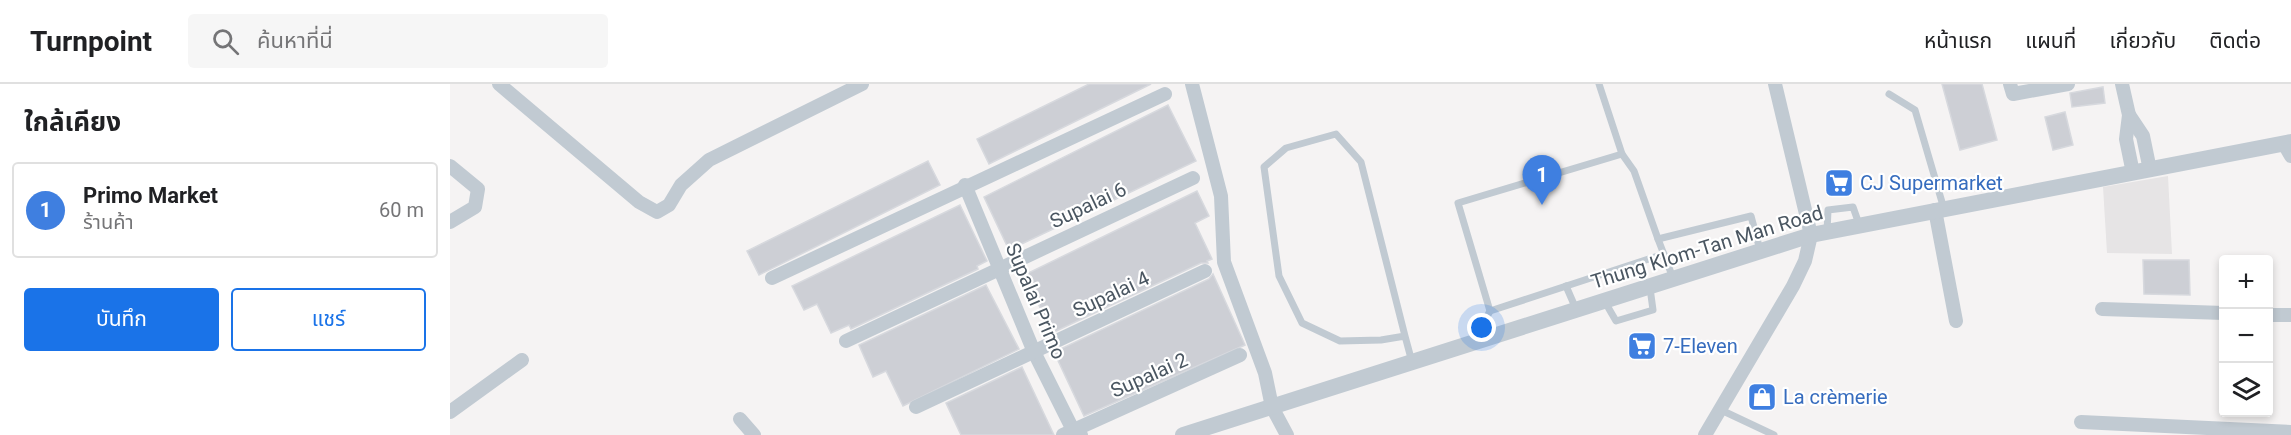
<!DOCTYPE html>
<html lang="th">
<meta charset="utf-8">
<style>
body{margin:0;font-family:Roboto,"Noto Sans Thai",sans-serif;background:#f6f6f6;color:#202124}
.controls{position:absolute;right:18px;bottom:18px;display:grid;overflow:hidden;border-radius:6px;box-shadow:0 3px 9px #0003}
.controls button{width:54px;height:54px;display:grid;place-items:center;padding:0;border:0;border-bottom:2px solid #e0e0e0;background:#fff;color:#202124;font:30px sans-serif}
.you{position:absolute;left:1032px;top:244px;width:21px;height:21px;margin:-15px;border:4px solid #fff;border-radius:50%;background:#1a73e8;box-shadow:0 0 0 9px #1a73e833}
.badge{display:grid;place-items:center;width:39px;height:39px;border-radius:50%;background:#1a73e8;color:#fff;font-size:20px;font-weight:700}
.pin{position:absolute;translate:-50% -50px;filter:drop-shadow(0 2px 3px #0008)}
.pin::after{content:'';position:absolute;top:32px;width:21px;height:18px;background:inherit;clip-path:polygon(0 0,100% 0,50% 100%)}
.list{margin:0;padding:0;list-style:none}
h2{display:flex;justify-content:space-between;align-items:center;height:78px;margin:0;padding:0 24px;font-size:26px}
h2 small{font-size:20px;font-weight:400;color:#757577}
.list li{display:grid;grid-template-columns:39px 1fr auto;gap:18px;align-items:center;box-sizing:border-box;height:96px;margin:0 12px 12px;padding:0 12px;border:2px solid #e0e0e0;border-radius:6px}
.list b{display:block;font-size:22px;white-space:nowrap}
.list p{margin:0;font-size:20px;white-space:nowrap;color:#757577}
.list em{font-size:20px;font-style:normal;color:#757577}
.actions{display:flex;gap:12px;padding:18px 24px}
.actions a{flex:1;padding:14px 0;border:2px solid #1a73e8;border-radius:6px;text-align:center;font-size:21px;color:#1a73e8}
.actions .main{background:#1a73e8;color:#fff}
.icon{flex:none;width:33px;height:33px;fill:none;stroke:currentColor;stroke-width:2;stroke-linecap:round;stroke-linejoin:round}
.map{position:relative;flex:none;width:1841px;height:351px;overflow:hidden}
header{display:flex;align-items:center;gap:36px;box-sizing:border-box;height:84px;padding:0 30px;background:#fff;border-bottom:2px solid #e0e0e0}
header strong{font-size:28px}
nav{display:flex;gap:33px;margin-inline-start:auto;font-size:21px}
.search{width:420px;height:54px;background:#f6f6f6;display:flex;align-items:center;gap:15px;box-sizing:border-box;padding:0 21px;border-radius:6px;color:#757577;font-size:22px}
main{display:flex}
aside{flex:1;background:#fff}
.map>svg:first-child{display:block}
</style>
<header>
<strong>Turnpoint</strong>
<div class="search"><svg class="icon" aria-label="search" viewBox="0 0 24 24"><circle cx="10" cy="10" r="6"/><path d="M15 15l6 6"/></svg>ค้นหาที่นี่</div>
<nav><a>หน้าแรก</a><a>แผนที่</a><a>เกี่ยวกับ</a><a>ติดต่อ</a></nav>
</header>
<main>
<aside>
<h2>ใกล้เคียง<small></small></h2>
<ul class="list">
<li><span class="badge" style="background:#3f7fe0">1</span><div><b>Primo Market</b><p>ร้านค้า</p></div><em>60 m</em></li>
</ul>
<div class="actions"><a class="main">บันทึก</a><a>แชร์</a></div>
</aside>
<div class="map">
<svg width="1841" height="351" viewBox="0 0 1841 351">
<rect width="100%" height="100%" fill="#f5f3f3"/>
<!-- education -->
<polygon fill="#e6e4e5" points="1718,92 1722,170 1657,169 1653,103"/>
<!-- building -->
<g fill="#cdcfd5" stroke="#d7d9de" stroke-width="1.5">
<polygon points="639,0 701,0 539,80 527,55"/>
<polygon points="1492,0 1532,0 1547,56 1510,66"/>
<polygon points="1653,3 1655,19 1622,23 1620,9"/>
<polygon points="718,21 746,77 559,166 534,113"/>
<polygon points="1615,28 1623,61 1603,66 1595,33"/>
<polygon points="478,77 490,101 309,191 297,167"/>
<polygon points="747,107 759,132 745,139 762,175 757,177 758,179 751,179 602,249 586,215 582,217 570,193"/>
<polygon points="510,121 537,177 527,182 528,185 401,245 399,241 381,249 367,220 354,226 342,202"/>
<polygon points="1693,176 1739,176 1740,211 1694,210"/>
<polygon points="763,190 795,261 634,332 604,268 759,195"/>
<polygon points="536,201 569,265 453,322 436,287 423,293 409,261"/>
<polygon points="572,283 604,351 511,351 496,319"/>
</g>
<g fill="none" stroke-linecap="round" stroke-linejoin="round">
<!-- service -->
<g stroke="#c1cad2" stroke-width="7">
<polyline points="1149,0 1172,70"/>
<polyline points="1439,10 1465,26 1494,125"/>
<polyline points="1377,148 1378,126 1403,123 1409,140"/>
<polyline points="1208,155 1223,194"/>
<polyline points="1116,202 1126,225"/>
<polyline points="1155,218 1166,237 1203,226 1200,204"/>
<polyline points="1040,227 1214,170"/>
<polyline points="955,252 931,256 890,257 852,239 829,192 814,83 836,64 886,50 911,78 955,252 962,278"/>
<polyline points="1037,253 1033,240 1040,227 1008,119 1172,70 1184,87 1208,155 1301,132 1310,166"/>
<polyline points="1271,326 1324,351"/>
</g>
<!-- minor -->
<g stroke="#c1cad2" stroke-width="14">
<polyline points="49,0 189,118 207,128 219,121 231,101 259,76 412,0"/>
<polyline points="742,0 771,112 774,178 815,289 822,323 837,351"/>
<polyline points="1560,0 1563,10 1618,0"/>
<polyline points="1672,0 1679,31 1676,55 1683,89"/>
<polyline points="1679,31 1693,52 1700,86"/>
<polyline points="1834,60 1841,72"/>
<polyline points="0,82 28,105 25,123 0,138"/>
<polyline points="515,101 584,268 623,346 631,351"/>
<polyline points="1485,126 1506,237"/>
<polyline points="322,194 715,10"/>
<polyline points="1652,225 1774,229"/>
<polyline points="1818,231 1841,231"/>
<polyline points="396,257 743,94"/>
<polyline points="466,323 755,187"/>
<polyline points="0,328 72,276"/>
<polyline points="290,335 304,351"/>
<polyline points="1631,338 1841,348"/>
<polyline points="613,351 790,271"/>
<polyline points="1255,351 1343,202 1355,177 1361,151 1325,0"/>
</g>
<!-- tertiary -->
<polyline stroke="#c1cad2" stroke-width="16" points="733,351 1361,151 1841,58"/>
</g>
<!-- icons -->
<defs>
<g id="supermarket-square" transform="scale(1.5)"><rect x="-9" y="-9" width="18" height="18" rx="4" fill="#3f7fe0" stroke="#fff"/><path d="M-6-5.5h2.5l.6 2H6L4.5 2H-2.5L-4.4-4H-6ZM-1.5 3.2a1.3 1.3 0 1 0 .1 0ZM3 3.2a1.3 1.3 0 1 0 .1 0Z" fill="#fff"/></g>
<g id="shop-square" transform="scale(1.5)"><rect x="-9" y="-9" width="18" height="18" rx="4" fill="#3f7fe0" stroke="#fff"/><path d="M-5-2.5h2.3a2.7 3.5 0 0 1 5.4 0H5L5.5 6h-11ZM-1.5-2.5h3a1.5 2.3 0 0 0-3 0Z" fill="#fff"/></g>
</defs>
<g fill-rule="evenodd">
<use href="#supermarket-square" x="1389" y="99"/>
<use href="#supermarket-square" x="1192" y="262"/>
<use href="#shop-square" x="1312" y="313"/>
</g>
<g text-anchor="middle" stroke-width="4.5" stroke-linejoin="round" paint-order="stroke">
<!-- shop labels -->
<g font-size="20" fill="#366cbe" stroke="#fff" text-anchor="start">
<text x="1410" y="106">CJ Supermarket</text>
<text x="1213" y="269">7-Eleven</text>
<text x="1333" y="320">La crèmerie</text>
</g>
<!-- street labels -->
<g font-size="20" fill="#4a5661" stroke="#fff">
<text transform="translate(638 121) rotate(-25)" y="7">Supalai 6</text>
<text transform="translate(1257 163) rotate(-17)" y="7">Thung Klom-Tan Man Road</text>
<text transform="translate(661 210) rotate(-25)" y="7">Supalai 4</text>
<text transform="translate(586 217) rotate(67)" y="7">Supalai Primo</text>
<text transform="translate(699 291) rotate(-24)" y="7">Supalai 2</text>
</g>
</g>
</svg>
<div class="controls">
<button>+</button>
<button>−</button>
<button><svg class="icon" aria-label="layers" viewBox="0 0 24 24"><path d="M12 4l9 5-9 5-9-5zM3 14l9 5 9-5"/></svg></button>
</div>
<div class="you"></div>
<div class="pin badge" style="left:1092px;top:121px;background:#3f7fe0">1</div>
</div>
</main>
